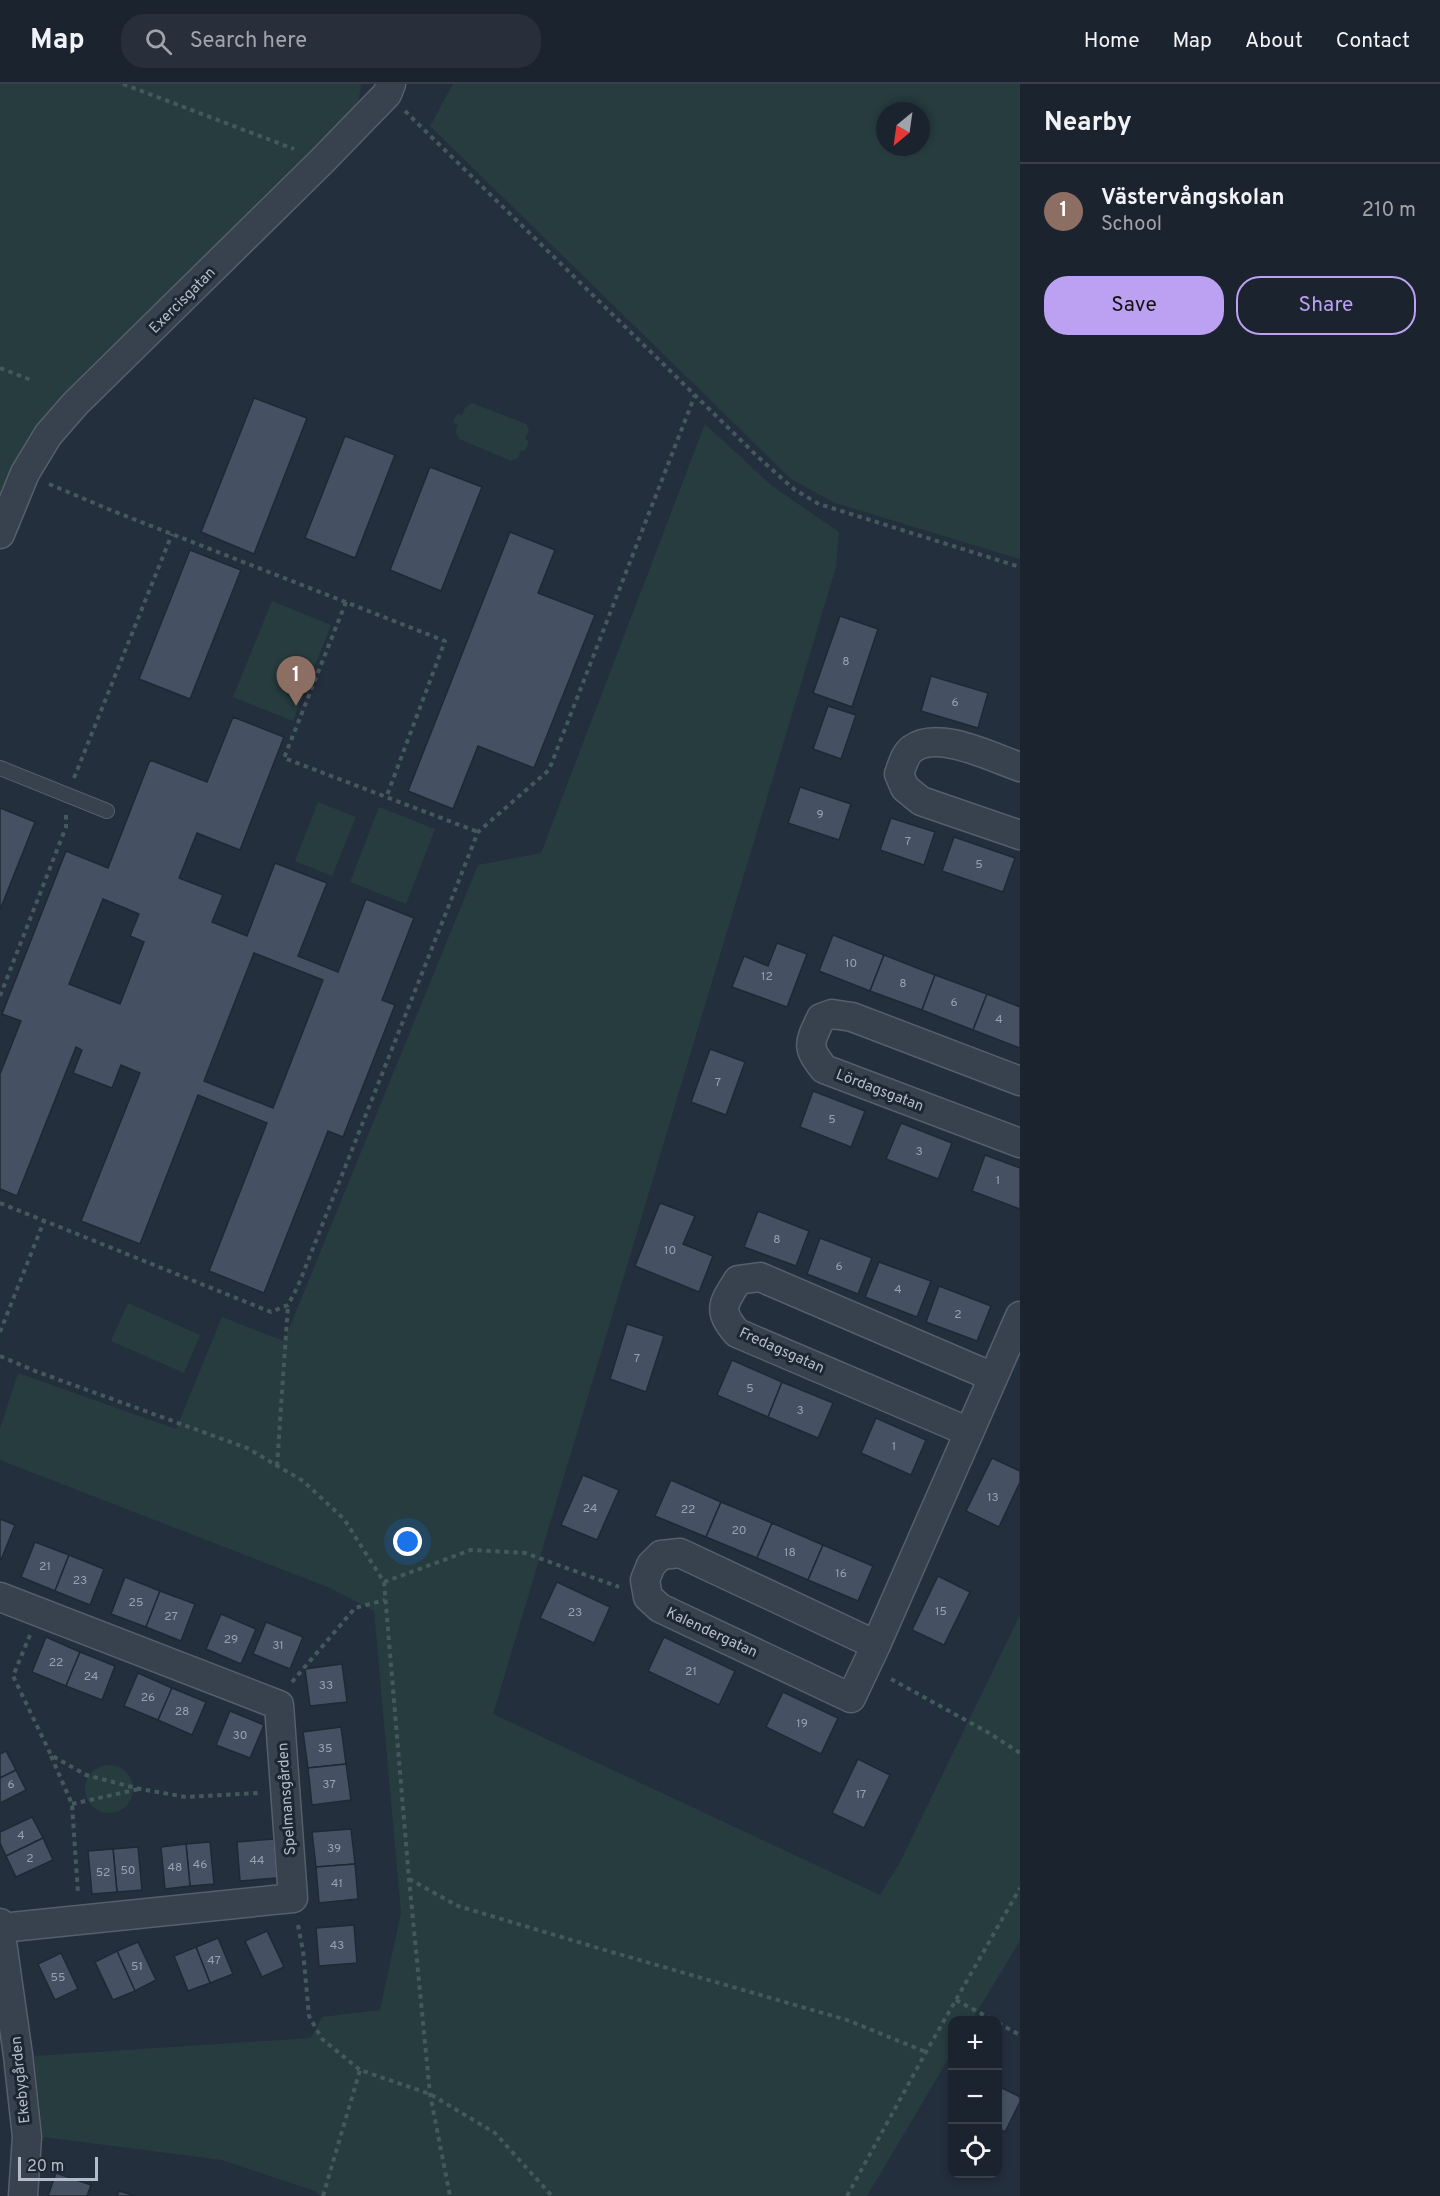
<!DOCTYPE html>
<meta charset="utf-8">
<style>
body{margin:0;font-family:Overpass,sans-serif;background:#282f3a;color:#f1f3f6}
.controls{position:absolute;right:18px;bottom:18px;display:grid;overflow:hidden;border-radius:12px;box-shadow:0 3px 9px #0003}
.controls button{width:54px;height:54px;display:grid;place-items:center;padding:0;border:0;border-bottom:2px solid #39404a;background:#1b232e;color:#f1f3f6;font:30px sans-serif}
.compass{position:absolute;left:876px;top:18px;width:54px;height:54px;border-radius:50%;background:#1b232e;box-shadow:0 3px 9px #0003;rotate:209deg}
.scale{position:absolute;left:18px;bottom:15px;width:80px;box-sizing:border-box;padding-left:6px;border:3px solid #b4bcc9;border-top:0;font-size:16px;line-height:21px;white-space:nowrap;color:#b4bcc9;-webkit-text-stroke:4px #1d2633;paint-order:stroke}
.you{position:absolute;left:408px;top:1458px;width:21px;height:21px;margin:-15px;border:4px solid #fff;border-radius:50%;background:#1a73e8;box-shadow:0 0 0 9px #1a73e833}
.badge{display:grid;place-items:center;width:39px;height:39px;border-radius:50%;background:#bca0f2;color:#fff;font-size:20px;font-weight:700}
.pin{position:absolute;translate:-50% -50px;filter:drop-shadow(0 2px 3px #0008)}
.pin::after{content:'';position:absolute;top:32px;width:21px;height:18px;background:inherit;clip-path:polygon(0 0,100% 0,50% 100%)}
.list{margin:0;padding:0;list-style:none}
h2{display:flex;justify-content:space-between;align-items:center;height:78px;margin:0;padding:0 24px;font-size:26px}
h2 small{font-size:20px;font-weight:400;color:#a0a4aa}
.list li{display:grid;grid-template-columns:39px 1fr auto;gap:18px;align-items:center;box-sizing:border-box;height:96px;padding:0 24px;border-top:2px solid #39404a}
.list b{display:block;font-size:22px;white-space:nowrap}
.list p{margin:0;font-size:20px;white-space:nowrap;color:#a0a4aa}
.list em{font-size:20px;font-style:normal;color:#a0a4aa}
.actions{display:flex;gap:12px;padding:18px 24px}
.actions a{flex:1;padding:14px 0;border:2px solid #bca0f2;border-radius:24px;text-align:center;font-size:21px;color:#bca0f2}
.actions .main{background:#bca0f2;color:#111}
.icon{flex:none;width:33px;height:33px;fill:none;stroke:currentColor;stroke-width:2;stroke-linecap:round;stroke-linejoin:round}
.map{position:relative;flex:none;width:1020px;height:2112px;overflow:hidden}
header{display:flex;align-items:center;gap:36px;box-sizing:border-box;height:84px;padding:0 30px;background:#1b232e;border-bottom:2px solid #39404a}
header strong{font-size:28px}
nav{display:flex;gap:33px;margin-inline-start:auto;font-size:21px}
.search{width:420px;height:54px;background:#282f3a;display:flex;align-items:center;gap:15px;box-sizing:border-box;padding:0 21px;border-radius:24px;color:#a0a4aa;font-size:22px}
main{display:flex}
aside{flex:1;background:#1b232e}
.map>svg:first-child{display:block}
</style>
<header>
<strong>Map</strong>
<div class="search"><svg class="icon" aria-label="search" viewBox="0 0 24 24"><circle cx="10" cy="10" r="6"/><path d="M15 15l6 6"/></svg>Search here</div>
<nav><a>Home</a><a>Map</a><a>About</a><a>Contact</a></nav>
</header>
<main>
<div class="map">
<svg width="1020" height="2112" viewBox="0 0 1020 2112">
<rect width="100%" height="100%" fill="#242f3e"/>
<!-- green -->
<g fill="#263c3f" fill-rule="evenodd">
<polygon points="0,0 361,0 358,22 24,362 0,421"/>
<path d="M453 0H1020V475L835 419 791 395 430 42ZM885 27H921V63H885Z"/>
<polygon points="472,319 526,340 529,346 525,355 529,357 525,367 521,366 518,374 511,377 459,355 455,348 458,341 453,338 457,330 462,331 465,324"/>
<polygon points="705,340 772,402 839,448 836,483 493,1630 880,1811 900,1778 1020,1531 1020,1857 972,1936 952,1936 952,1969 867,2112 321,2112 315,2107 222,2076 43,2053 34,1972 311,1954 322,1933 380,1926 401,1829 374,1527 330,1504 0,1376 0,1345 18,1289 176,1345 222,1233 284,1257 478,781 541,769"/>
<polygon points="272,517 331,541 293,637 233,613"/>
<polygon points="318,718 356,733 332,792 295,777"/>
<polygon points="379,723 435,745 406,820 350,798"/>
<polygon points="128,1219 200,1251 184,1289 111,1257"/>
<circle cx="109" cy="1705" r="24"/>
</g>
<!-- building -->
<g fill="#455162" stroke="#1f2835" stroke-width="1.5" fill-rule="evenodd">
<polygon points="254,314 307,334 254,470 201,448"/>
<polygon points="345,352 395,371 355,474 305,454"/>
<polygon points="430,383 482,403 441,507 390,486"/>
<polygon points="510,448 555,466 538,509 595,531 534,684 478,662 453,725 408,707"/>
<polygon points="190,466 241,486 190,615 139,595"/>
<polygon points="840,532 878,545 852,623 813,609"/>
<polygon points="931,592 988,609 978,644 921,627"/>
<polygon points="828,622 856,631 841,675 813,665"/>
<path d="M233 633 284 653 240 766 197 749 179 794 223 811 212 838 247 852 275 779 327 799 298 872 338 888 366 815 414 834 382 916 395 921 343 1053 328 1047 264 1209 209 1187 267 1039 198 1011 140 1160 81 1137 140 989 121 981 112 1004 73 989 82 966 76 963 17 1112 0 1105V990L21 937 2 930 66 767 108 784 150 676 207 698ZM103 815 139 830 130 852 144 858 120 920 69 900ZM254 869 323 896 273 1024 204 997Z"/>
<polygon points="800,703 851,720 839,756 788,739"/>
<polygon points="0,724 35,738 0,826"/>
<polygon points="891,734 935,748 924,781 880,766"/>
<polygon points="954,753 1015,774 1003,808 942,787"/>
<polygon points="833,851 884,871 870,907 819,887"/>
<polygon points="777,859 807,870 787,923 732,903 744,872 768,882"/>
<polygon points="884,871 935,891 922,926 870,907"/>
<polygon points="935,891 987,910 973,946 922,926"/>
<polygon points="987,910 1020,923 1020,964 973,946"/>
<polygon points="710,965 745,978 726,1031 691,1018"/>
<polygon points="813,1007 865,1027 851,1063 800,1043"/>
<polygon points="901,1039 952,1059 938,1095 886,1075"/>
<polygon points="985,1071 1020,1084 1020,1125 972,1107"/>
<polygon points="660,1119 695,1132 683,1160 713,1172 699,1208 635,1182"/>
<polygon points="758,1127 809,1147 796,1182 744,1163"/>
<polygon points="820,1154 872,1174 858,1210 807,1190"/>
<polygon points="879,1178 931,1197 917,1233 865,1213"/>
<polygon points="939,1202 991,1222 977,1257 926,1238"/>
<polygon points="627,1240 664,1252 646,1308 610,1295"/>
<polygon points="732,1276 782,1298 768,1333 717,1311"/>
<polygon points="782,1298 833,1319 818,1354 768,1333"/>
<polygon points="876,1334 926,1356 911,1391 861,1369"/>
<polygon points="992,1374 1020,1387 1020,1398 999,1443 966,1427"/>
<polygon points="583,1391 619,1406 597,1456 561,1441"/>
<polygon points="671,1396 721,1418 706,1453 655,1432"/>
<polygon points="721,1418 772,1439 757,1474 706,1453"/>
<polygon points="0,1435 15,1441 1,1476 0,1475"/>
<polygon points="772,1439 823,1461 808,1496 757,1474"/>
<polygon points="35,1458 69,1471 55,1507 21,1493"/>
<polygon points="823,1461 873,1482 858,1517 808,1496"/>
<polygon points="69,1471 104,1485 90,1521 55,1507"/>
<polygon points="938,1492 970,1508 944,1561 912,1546"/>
<polygon points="125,1493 160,1507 146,1543 111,1530"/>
<polygon points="557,1498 610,1523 594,1559 540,1534"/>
<polygon points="160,1507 195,1520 181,1557 146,1543"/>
<polygon points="221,1530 256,1545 241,1580 206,1565"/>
<polygon points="266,1538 303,1553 290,1585 253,1570"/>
<polygon points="46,1553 80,1568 66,1602 32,1588"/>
<polygon points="664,1553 735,1587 719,1621 648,1587"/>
<polygon points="80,1568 115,1582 102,1616 66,1602"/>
<polygon points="342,1580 347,1618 310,1622 305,1585"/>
<polygon points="138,1589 172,1604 158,1636 124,1622"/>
<polygon points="172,1604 206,1618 192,1651 158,1636"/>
<polygon points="783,1608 838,1634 821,1670 766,1643"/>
<polygon points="230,1627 264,1641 250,1674 216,1661"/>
<polygon points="341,1643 346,1680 308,1684 303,1648"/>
<polygon points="6,1667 16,1686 0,1694 0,1670"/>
<polygon points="858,1675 890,1691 864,1744 832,1729"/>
<polygon points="346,1680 351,1716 312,1721 308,1684"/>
<polygon points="16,1686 26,1706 0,1719 0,1694"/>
<polygon points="32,1733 43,1754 6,1772 0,1759 0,1748"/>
<polygon points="351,1745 355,1780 316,1783 312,1748"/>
<polygon points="43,1754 53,1776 16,1793 6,1772"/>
<polygon points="274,1755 277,1794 240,1797 237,1758"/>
<polygon points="210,1758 214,1800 190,1802 186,1760"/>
<polygon points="186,1760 190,1802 165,1805 161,1763"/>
<polygon points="138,1763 142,1806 117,1808 113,1765"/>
<polygon points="113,1765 117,1808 92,1810 88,1767"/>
<polygon points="355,1780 358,1815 319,1819 316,1783"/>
<polygon points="354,1841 357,1879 319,1882 316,1844"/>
<polygon points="267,1847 284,1883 262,1893 245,1857"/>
<polygon points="218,1854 233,1890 210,1899 196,1863"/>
<polygon points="138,1858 156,1896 135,1907 117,1867"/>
<polygon points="196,1863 210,1899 188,1907 174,1872"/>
<polygon points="117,1867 135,1907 113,1916 95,1878"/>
<polygon points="61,1869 78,1905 55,1916 38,1880"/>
<polygon points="998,2002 1020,2013 1020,2018 1005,2048 998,2044"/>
<polygon points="56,2089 91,2101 87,2112 48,2112"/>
<polygon points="119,2107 136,2112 117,2112"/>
</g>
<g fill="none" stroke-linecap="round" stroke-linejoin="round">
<!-- lane casing -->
<g stroke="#565f6c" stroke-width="16">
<polyline id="lane" points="0,684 107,727"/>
</g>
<!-- street casing -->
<g stroke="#565f6c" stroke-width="31">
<g id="street">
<polyline points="0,450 25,389 48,351 75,320 323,76 387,10 391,0"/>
<path d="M1020 683C993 674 938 645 912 665 905 670 902 682 899 690L905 704 921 717 1020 751"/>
<path d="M1020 997 852 933 832 930 821 934C809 960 806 962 824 985L1020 1059"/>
<path d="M969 1348 737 1249C717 1226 723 1220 738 1196L760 1193 993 1293"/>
<polyline points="0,1513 279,1621 293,1814 1,1844 0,1839"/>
<polyline points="876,1561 680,1469 661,1471 651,1481 645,1496 648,1513 660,1524 851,1614 876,1561 1020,1232"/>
<polyline points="0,1844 18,1971 27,2053 23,2112"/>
</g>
</g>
<!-- path -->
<g stroke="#44595c" stroke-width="4" stroke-dasharray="4.5 4.5" stroke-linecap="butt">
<polyline points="123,0 294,65"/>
<polyline points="405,27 758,373 795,406 819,420 1020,483"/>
<polyline points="0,284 31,296"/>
<polyline points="49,400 113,427 445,557 386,714"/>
<polyline points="346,518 284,674 478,748"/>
<polyline points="74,694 172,450"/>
<polyline points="0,912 66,743 66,730"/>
<polyline points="0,1119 271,1228 288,1221 298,1202 478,748 549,686 695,311"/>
<polyline points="0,1248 44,1137"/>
<polyline points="0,1272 35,1287 247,1364 303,1397 344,1435 384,1498 409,1795 430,2010 450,2112"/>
<polyline points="277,1382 288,1221"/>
<polyline points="384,1498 471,1466 525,1469 619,1503"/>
<polyline points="30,1551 13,1592 51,1671 86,1691 140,1705 186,1713 258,1709"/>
<polyline points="891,1595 989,1649 1020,1669"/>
<polyline points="292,1598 355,1524 385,1516"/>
<polyline points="51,1672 72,1720 78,1810"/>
<polyline points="72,1720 139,1705"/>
<polyline points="409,1795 458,1822 608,1867 847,1936 926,1968"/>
<polyline points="298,1841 303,1867 309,1932 322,1955 360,1986"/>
<polyline points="956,1916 993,1936"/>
<polyline points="998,1939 1020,1951"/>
<polyline points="323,2112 360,1986 430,2010 495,2049 552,2112"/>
<polyline points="847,2112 926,1968 1020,1804"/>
</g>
<!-- lane -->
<use href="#lane" stroke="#38414e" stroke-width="14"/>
<!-- street -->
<use href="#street" stroke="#38414e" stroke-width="28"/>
</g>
<g text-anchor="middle" stroke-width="6" stroke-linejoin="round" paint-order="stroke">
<!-- number labels -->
<g font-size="12" fill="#98a1af">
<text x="846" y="581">8</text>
<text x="955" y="622">6</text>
<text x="820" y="734">9</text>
<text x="908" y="761">7</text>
<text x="979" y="784">5</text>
<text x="851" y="883">10</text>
<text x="767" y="896">12</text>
<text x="903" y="903">8</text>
<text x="954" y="922">6</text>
<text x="999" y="939">4</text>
<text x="718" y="1002">7</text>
<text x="832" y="1039">5</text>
<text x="919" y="1071">3</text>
<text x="998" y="1100">1</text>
<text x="777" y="1159">8</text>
<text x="670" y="1170">10</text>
<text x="839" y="1186">6</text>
<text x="898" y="1209">4</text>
<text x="958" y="1234">2</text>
<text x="637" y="1278">7</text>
<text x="750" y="1308">5</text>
<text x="800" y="1330">3</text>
<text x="894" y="1366">1</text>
<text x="993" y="1417">13</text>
<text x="590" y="1428">24</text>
<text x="688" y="1429">22</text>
<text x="739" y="1450">20</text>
<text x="790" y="1472">18</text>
<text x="45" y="1486">21</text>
<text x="841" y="1493">16</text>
<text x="80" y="1500">23</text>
<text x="136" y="1522">25</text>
<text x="941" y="1531">15</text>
<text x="575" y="1532">23</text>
<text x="171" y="1536">27</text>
<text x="231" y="1559">29</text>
<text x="278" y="1565">31</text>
<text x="56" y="1582">22</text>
<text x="691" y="1591">21</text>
<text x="91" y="1596">24</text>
<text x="326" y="1605">33</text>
<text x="148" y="1617">26</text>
<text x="182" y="1631">28</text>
<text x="802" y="1643">19</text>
<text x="240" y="1655">30</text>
<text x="325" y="1668">35</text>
<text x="11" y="1704">6</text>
<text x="329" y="1704">37</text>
<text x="861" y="1714">17</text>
<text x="21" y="1755">4</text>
<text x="334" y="1768">39</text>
<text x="30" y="1778">2</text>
<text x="257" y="1780">44</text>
<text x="200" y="1784">46</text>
<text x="175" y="1787">48</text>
<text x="128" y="1790">50</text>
<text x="103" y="1792">52</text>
<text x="337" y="1803">41</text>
<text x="337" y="1865">43</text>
<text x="214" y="1880">47</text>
<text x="137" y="1886">51</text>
<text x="58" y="1897">55</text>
</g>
<!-- street labels -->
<g font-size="15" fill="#b4bcc9" stroke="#1d2633">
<text transform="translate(182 216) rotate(-45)" y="5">Exercisgatan</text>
<text transform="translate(880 1006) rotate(21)" y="5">Lördagsgatan</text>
<text transform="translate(782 1266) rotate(24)" y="5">Fredagsgatan</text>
<text transform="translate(712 1548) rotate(25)" y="5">Kalendergatan</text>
<text transform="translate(286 1715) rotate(-94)" y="5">Spelmansgården</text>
<text transform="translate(20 1996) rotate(-96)" y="5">Ekebygården</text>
</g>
</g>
</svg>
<div class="controls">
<button>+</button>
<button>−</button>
<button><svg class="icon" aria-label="locate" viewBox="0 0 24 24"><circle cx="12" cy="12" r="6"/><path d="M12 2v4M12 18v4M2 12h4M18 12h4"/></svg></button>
</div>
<svg class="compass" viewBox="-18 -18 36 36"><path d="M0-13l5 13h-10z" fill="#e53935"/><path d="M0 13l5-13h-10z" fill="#a0a4aa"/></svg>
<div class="scale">20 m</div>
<div class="you"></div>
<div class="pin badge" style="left:296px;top:622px;background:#8d6e63">1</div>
</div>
<aside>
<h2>Nearby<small></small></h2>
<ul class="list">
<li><span class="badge" style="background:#8d6e63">1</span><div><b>Västervångskolan</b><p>School</p></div><em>210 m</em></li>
</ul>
<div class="actions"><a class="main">Save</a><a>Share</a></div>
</aside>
</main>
